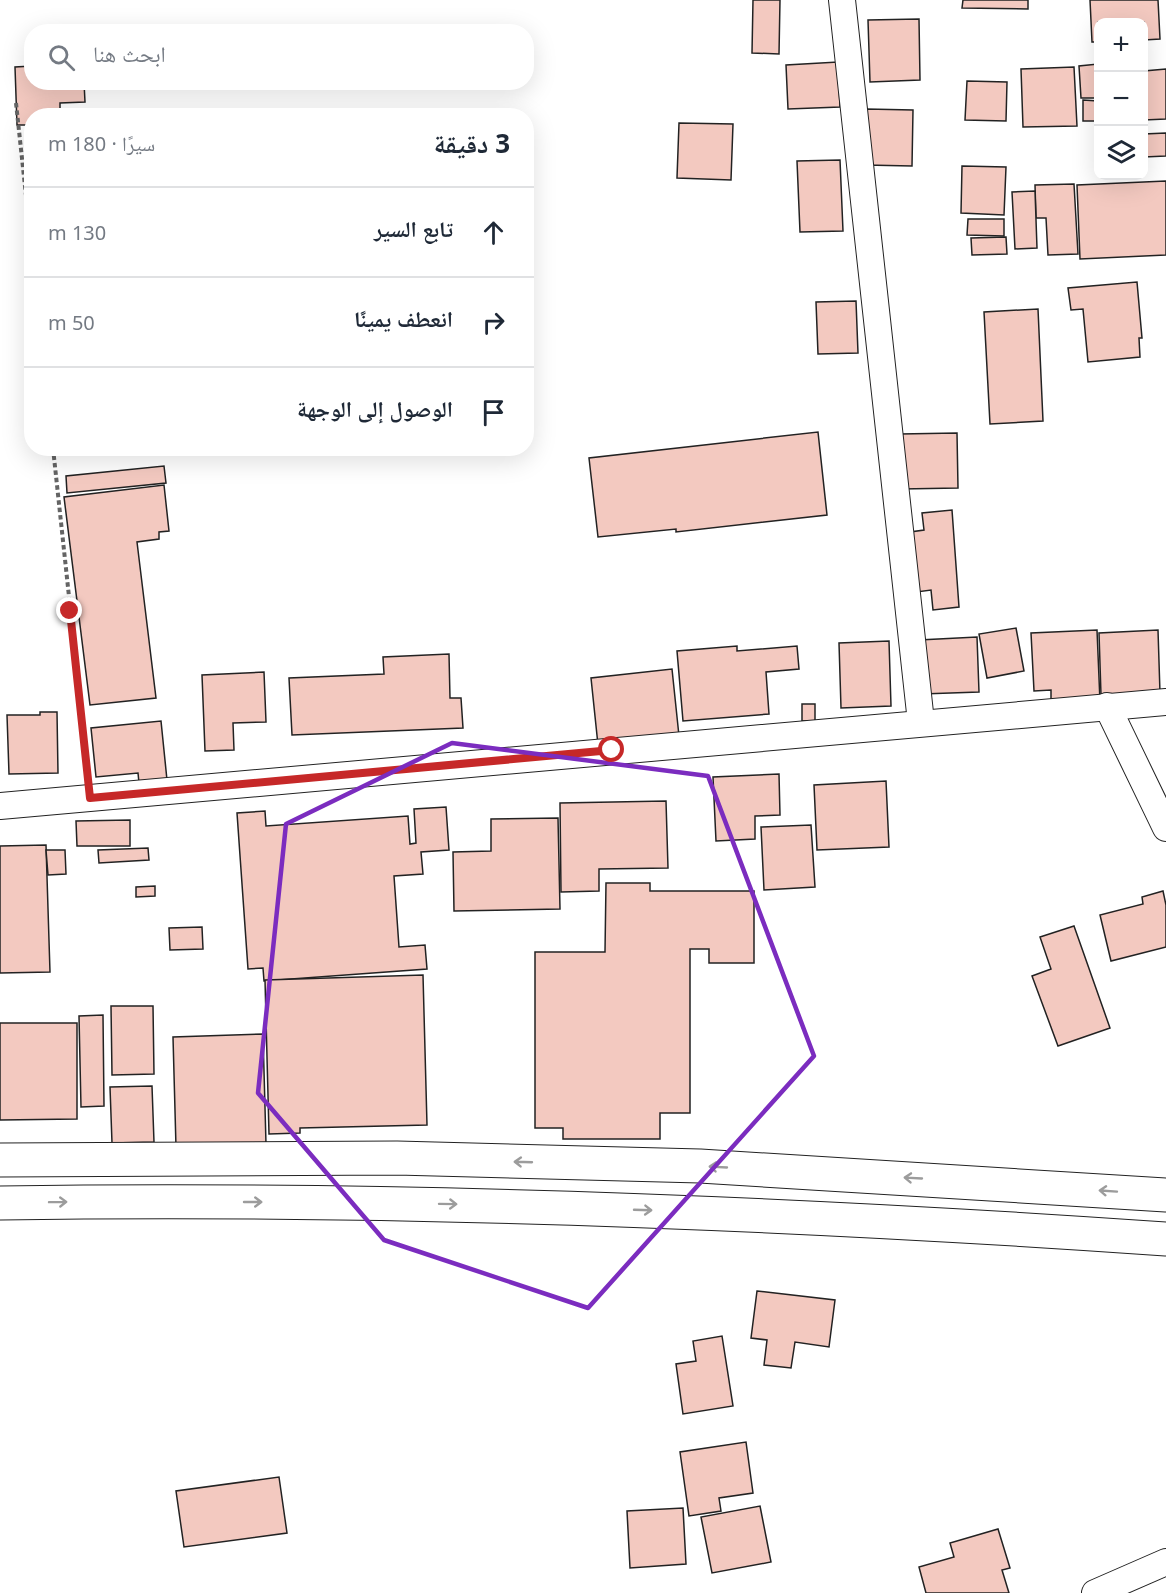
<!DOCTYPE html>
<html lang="ar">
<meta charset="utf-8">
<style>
body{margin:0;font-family:"Noto Sans","Noto Naskh Arabic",sans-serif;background:#f6f6f7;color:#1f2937;direction:rtl}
.controls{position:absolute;right:18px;top:18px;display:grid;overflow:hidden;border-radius:12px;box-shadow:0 6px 24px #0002}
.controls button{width:54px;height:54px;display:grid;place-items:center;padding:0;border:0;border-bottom:2px solid #e0e1e3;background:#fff;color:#1f2937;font:30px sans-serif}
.stop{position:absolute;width:18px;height:18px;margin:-14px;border:4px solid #c62828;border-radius:50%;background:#fff}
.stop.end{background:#c62828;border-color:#fff;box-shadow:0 2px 6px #0008}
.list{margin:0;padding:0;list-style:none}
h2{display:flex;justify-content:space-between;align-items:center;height:78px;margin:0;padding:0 24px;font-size:26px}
h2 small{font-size:20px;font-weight:400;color:#747a83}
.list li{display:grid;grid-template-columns:39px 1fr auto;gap:18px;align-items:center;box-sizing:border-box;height:90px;padding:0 24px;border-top:2px solid #e0e1e3}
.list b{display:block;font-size:22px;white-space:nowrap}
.list em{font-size:20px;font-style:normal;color:#747a83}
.icon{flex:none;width:33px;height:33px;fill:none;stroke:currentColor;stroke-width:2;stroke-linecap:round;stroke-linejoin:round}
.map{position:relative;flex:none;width:1166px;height:1593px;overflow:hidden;direction:ltr}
.search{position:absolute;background:#fff;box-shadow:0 6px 24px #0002;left:24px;top:24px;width:510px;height:66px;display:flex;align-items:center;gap:15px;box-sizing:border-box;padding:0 21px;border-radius:24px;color:#747a83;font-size:22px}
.panel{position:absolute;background:#fff;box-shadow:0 6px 24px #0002;left:24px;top:108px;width:510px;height:348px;border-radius:24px;direction:rtl}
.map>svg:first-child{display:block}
</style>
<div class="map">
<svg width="1166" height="1593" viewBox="0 0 1166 1593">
<rect width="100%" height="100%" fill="#fff"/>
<!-- building -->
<g fill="#f3c9c0" stroke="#222" stroke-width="1.5">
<polygon points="753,0 780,0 779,54 752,53"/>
<polygon points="963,0 1028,0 1028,9 962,8"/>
<polygon points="1090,0 1158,0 1160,39 1144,40 1144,22 1098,22 1098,42 1092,42"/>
<polygon points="919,19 920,80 870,82 868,20"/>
<polygon points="838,62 840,107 788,109 786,65"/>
<polygon points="1098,64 1098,98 1081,98 1079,66"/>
<polygon points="32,66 32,82 84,82 85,102 60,103 60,116 32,116 32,125 17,125 15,67"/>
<polygon points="1074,67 1077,126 1023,127 1021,69"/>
<polygon points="1166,69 1166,119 1144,120 1144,71"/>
<polygon points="967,81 1007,82 1006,121 965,120"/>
<polygon points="1083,100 1098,101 1098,121 1083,121"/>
<polygon points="866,109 913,110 912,166 865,165"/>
<polygon points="679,123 733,124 731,180 677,178"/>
<polygon points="1166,133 1166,156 1144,157 1144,134"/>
<polygon points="840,160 843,231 800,232 797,161"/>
<polygon points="962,166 1006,167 1004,215 961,213"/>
<polygon points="1166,181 1166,255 1080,259 1077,185"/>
<polygon points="1074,184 1078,254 1048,255 1046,218 1036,218 1035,185"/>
<polygon points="1035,191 1037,248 1015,249 1012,192"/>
<polygon points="968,219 1004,219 1004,236 967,235"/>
<polygon points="1006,237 1007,254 972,255 971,238"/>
<polygon points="1137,282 1142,338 1139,338 1140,357 1088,362 1083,309 1071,310 1068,288"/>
<polygon points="856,301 858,353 818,354 816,302"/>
<polygon points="1038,309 1043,421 990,424 984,312"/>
<polygon points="818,432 827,515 676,532 676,529 598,537 589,458"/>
<polygon points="957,433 958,488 901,489 900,434"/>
<polygon points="164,466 166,483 67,493 66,476"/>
<polygon points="164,485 169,531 159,532 159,539 137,542 156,698 90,705 64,497"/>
<polygon points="952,510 959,607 933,610 931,590 909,593 903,533 924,530 922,513"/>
<polygon points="1016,628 1024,671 987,678 979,634"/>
<polygon points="1097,630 1100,702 1051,704 1051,690 1034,691 1031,633"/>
<polygon points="1158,630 1160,693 1101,695 1099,633"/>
<polygon points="977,637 979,692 922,694 919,640"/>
<polygon points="889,641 891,706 841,708 839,643"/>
<polygon points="737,646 737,651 797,646 799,669 766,672 769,714 683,721 677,651"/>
<polygon points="449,654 450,698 461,698 463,728 292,735 289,678 384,674 383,657"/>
<polygon points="672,669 679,736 598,745 591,678"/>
<polygon points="264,672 266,722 233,723 234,750 205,751 202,675"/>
<rect x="802" y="704" width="13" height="17"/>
<polygon points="40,712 57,712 58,773 9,774 7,715 40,715"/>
<polygon points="161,721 167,780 139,783 138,773 96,777 91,728"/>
<polygon points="779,774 780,815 755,816 755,839 716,841 713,777"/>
<polygon points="886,781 889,847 817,850 814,785"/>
<polygon points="666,801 668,868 599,869 599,891 561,892 560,803"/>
<polygon points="446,807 449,850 421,852 423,874 394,876 399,947 425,945 427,969 264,981 263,968 248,969 237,813 265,811 266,826 408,816 410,844 416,843 414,809"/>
<polygon points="558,818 560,909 454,911 453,852 491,851 491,819"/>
<polygon points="130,820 130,846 77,846 76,821"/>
<polygon points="811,825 815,887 764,890 761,827"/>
<polygon points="46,845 50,972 0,973 0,846"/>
<polygon points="148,848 149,860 99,863 98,850"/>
<polygon points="46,850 65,850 66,874 48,875"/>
<polygon points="606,883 650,883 650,891 754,891 754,963 709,963 709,949 690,949 690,1113 660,1113 660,1139 563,1139 563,1128 535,1128 535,952 605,952"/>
<polygon points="155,886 155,896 136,897 136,887"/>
<polygon points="1163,891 1166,905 1166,947 1111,961 1100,915 1143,904 1142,897"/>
<polygon points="1074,926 1110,1028 1058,1046 1032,976 1051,969 1040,937"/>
<polygon points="202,927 203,949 170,950 169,928"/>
<polygon points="423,975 427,1125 300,1128 300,1133 269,1134 265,980"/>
<polygon points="111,1006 153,1006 154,1074 112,1075"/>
<polygon points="103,1015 104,1106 81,1107 79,1016"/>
<polygon points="0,1023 77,1023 77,1119 0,1120"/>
<polygon points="263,1034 266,1144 176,1147 173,1037"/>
<polygon points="152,1086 154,1142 112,1143 110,1087"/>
<polygon points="757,1291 835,1300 829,1347 795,1342 791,1368 764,1365 767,1340 751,1338"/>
<polygon points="722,1336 733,1406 683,1414 676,1364 696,1361 693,1341"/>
<polygon points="746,1442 753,1493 719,1498 721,1511 689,1516 680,1452"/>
<polygon points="279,1477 287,1533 184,1547 176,1491"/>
<polygon points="760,1506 771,1562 712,1573 701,1517"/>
<polygon points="683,1508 686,1564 630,1568 627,1511"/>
<polygon points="998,1529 1010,1568 1002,1570 1009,1593 926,1593 919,1567 954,1557 950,1543"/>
</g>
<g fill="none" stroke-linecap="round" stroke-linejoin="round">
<!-- street casing -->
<g stroke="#222" stroke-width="28">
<g id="street">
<polyline points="842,0 921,722"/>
<polyline points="1107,706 1166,828"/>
<polyline points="0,806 1166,702"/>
<polyline points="1095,1593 1166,1562"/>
</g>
</g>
<!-- highway casing -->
<g stroke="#222" stroke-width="35">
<g id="highway">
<polyline points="0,1160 397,1158 700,1166 1166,1195"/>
<path d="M0 1203C389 1197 778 1212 1166 1239"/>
</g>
</g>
<!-- path -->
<g stroke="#646464" stroke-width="4" stroke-dasharray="4.5 3" stroke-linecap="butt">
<polyline points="16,103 32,251"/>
<polyline points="53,448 88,773"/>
</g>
<!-- street -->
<use href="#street" stroke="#fff" stroke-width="26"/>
<!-- highway -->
<use href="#highway" stroke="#fff" stroke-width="33"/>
</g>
<!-- one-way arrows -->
<defs><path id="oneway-shaft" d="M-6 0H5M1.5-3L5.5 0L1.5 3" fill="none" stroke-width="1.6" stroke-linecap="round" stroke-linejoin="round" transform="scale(1.5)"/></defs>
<g stroke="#9c9c9c">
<use href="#oneway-shaft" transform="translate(523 1162) rotate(-178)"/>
<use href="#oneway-shaft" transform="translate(718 1167) rotate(-177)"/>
<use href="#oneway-shaft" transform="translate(913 1178) rotate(-177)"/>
<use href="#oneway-shaft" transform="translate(1108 1191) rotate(-176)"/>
<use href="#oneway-shaft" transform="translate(58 1202) rotate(-1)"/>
<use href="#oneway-shaft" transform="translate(253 1202)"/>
<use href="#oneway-shaft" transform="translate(448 1204) rotate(1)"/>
<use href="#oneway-shaft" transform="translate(643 1210) rotate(2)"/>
</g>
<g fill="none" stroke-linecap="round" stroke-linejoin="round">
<!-- route -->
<polyline stroke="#c62828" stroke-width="8" points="70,611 90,798 612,750"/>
</g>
<!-- marked area -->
<path fill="none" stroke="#7b2cbf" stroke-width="4.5" stroke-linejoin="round" d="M452 743 708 776 814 1056 588 1308 384 1240 258 1093 286 824Z"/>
</svg>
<div class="controls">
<button>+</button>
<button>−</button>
<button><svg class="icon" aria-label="layers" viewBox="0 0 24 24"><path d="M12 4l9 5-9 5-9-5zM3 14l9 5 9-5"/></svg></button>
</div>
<div class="stop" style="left:612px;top:750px"></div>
<div class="stop end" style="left:70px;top:611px"></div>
<div class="search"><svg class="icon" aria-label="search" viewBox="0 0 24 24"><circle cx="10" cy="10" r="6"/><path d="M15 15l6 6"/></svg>ابحث هنا</div>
<section class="panel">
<h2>3 دقيقة<small>سيرًا · 180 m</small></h2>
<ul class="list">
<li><svg class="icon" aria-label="ahead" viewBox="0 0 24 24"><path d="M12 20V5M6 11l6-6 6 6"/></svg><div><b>تابع السير</b></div><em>130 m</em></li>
<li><svg class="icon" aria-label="right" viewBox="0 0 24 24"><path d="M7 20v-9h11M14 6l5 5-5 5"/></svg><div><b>انعطف يمينًا</b></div><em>50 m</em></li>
<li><svg class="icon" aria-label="arrive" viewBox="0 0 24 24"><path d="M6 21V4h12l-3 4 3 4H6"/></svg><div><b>الوصول إلى الوجهة</b></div></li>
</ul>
</section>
</div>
